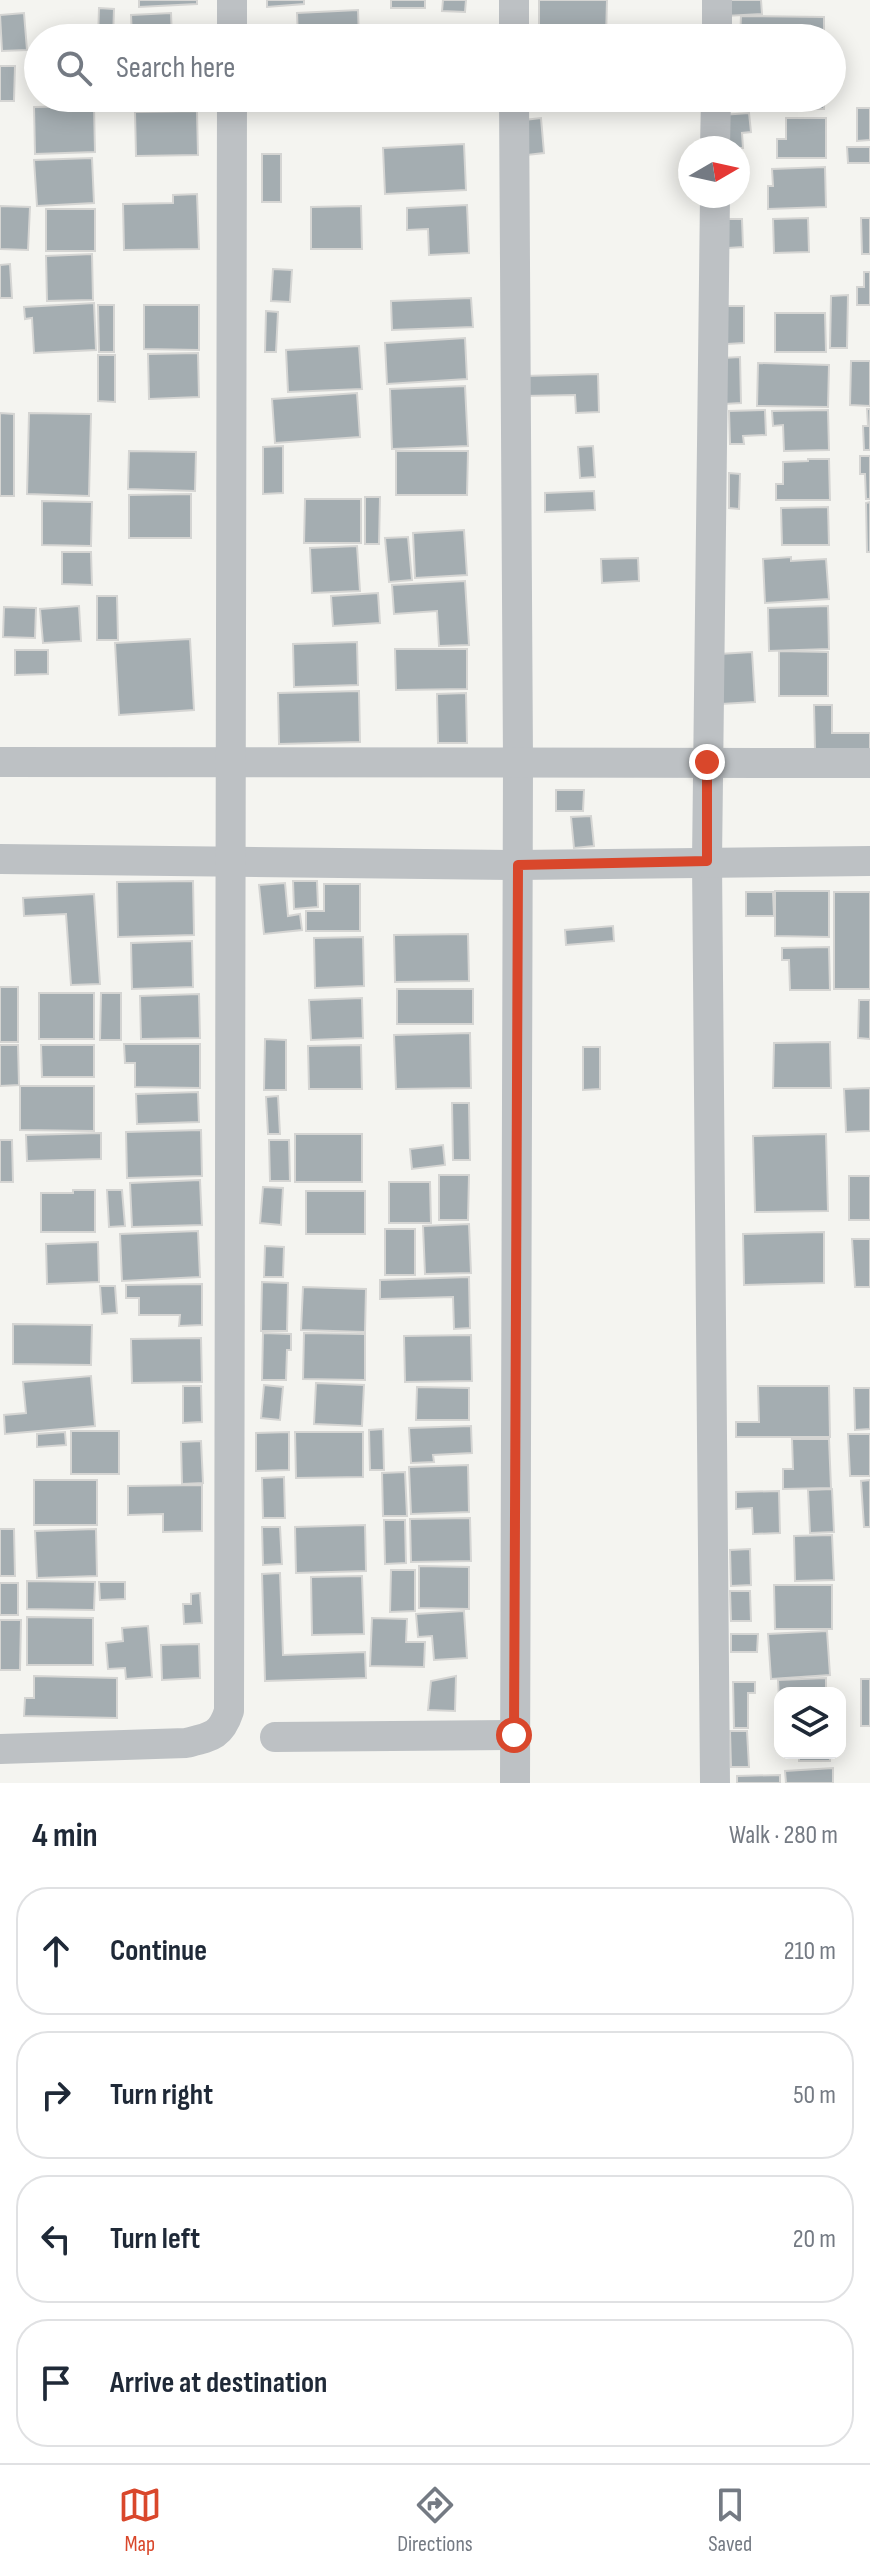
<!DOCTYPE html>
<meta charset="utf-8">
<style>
body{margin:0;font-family:"Sofia Sans Condensed",sans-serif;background:#f2f2f3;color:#1f2937}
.controls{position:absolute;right:24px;bottom:24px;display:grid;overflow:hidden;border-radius:16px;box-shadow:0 4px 20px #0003}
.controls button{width:72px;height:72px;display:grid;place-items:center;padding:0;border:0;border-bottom:2px solid #e0e1e3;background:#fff;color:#1f2937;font:40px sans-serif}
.compass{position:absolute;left:678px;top:136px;width:72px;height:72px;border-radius:50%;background:#fff;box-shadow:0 4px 20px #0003;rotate:81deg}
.stop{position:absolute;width:24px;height:24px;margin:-18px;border:6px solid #d9472b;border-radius:50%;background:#fff}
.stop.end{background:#d9472b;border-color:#fff;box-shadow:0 2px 8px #0008}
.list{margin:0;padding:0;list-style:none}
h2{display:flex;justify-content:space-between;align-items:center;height:104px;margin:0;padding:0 32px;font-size:34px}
h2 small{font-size:26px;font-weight:400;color:#747a83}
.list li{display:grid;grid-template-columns:52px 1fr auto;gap:24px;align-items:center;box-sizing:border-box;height:128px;margin:0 16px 16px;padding:0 16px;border:2px solid #e0e1e3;border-radius:32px}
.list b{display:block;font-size:30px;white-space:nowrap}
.list em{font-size:26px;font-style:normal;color:#747a83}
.icon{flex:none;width:44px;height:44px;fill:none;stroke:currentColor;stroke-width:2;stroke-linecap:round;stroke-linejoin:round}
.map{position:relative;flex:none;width:870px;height:1783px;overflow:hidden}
.search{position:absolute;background:#fff;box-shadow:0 4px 20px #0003;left:24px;right:24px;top:24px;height:88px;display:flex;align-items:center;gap:20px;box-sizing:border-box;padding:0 28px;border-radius:44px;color:#747a83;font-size:30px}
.sheet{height:680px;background:#fff}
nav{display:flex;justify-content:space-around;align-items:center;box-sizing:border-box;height:112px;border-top:2px solid #e0e1e3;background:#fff;font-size:22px;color:#747a83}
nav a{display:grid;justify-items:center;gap:4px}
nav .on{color:#d9472b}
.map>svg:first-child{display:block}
</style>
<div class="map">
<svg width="870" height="1783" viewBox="0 0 870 1783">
<rect width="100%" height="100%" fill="#f4f4f0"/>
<!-- building -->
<g fill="#a4adb1" stroke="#d5d5d3" stroke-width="2">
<polygon points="139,0 197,0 197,4 139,7"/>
<polygon points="267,0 304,0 304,4 267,7"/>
<rect x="391" y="0" width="34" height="8"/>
<polygon points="443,0 466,0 465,12 442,11"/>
<polygon points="539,0 607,0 606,38 539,38"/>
<polygon points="724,0 761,0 762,14 725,16"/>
<polygon points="99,8 114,9 113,38 98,38"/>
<polygon points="358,10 359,38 298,38 297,13"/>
<polygon points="24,13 27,50 2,51 0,15"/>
<polygon points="171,13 172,38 132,38 131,15"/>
<polygon points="741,16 824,17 824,38 740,38"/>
<polygon points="0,66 15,66 14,101 0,101"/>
<polygon points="301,98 360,98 359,110 301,109"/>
<polygon points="393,98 469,98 470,106 393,109"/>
<rect x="754" y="98" width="70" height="11"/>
<polygon points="94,106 95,152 35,154 34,107"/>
<polygon points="857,108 870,108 870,140 857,141"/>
<polygon points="197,111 198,155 136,156 135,112"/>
<polygon points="749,113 751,132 742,133 743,148 723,148 721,115"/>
<polygon points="541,118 544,153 527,155 524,120"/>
<polygon points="786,118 826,118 826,158 777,158 777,139 786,139"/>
<polygon points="464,144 466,190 385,194 383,148"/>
<polygon points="847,147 870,147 870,163 848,163"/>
<rect x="262" y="154" width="19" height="48"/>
<polygon points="92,158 94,203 37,206 34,160"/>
<polygon points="825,167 826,207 768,209 768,186 773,186 772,169"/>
<polygon points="197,194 199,249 124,250 123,204 173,203 173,195"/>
<polygon points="467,205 469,253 429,255 428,229 407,230 407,208"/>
<polygon points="0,206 30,207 28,250 0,249"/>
<polygon points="361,206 362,249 311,249 311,207"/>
<rect x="46" y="209" width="49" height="42"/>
<polygon points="808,218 809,252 774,253 773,219"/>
<polygon points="861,218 870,218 870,254 862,254"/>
<polygon points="727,219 742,219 743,247 728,248"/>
<polygon points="92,254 93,300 47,301 46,256"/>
<polygon points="10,264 12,298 0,298 0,265"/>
<polygon points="273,269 292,270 290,302 271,301"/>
<polygon points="864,272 870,272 870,305 857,305 857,287 864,287"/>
<polygon points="848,295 847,348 830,348 831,296"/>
<polygon points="471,298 473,327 392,330 391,301"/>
<polygon points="94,303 96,350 34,353 32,318 25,319 24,307"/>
<polygon points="98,305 114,305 114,352 99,352"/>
<polygon points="144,305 199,305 199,350 144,349"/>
<polygon points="726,306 744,306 744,343 727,344"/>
<polygon points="266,311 278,312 276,352 265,352"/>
<polygon points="775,313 825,313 826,352 775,352"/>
<polygon points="465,338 467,379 387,384 385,343"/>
<polygon points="359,346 362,389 288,392 286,350"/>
<polygon points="198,353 199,397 149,399 148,354"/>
<polygon points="98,355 115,355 115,402 98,401"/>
<polygon points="740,357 741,403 724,404 722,358"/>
<polygon points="851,361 870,361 870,406 850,405"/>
<polygon points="758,363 829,365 828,407 757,406"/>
<polygon points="598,374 599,412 576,413 575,395 524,396 524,376"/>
<polygon points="465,386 468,446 392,449 390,389"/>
<polygon points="357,393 360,437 275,443 272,399"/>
<polygon points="867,409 870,409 870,450 864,450 863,426 868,426"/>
<polygon points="765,410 766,435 743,436 744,444 730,444 729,411"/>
<polygon points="828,410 829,450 784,451 783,425 773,426 772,411"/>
<polygon points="0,413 14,414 14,496 0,496"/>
<polygon points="29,413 91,414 89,496 27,494"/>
<polygon points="283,446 283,493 263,494 263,447"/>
<polygon points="593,446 595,477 580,478 578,447"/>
<polygon points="129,451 196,452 195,491 128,489"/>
<polygon points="396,451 468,451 467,495 396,495"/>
<polygon points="860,456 870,456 870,499 866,499 865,474 860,474"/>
<polygon points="808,459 829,459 830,500 776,500 776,484 783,484 783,462 808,461"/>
<polygon points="729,473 740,474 739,509 729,508"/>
<polygon points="594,491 595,510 545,512 545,493"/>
<polygon points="191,494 191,538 129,538 129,495"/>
<polygon points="365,497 380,497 379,544 365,544"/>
<polygon points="305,499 361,499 361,543 304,543"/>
<polygon points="42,501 92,502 91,546 42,545"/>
<polygon points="870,502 870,552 867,552 866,503"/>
<polygon points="828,507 829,545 782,545 781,508"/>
<polygon points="464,530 467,575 415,578 413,533"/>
<polygon points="408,537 412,580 389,582 385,538"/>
<polygon points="357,546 360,591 312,593 310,548"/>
<polygon points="62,552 91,552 92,585 62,584"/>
<polygon points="791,557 791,561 826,559 829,599 765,603 763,559"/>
<polygon points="638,558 639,581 602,583 601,559"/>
<polygon points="465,581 469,645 439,646 437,611 394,614 392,585"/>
<polygon points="378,593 380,623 333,626 331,596"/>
<polygon points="97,596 117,596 118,640 97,640"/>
<polygon points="79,606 81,641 43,643 40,609"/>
<polygon points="828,606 829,649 769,651 768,608"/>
<polygon points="4,607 36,608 35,638 3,637"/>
<polygon points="190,639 194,710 119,715 115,643"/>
<polygon points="357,642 358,685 294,687 293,644"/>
<polygon points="395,649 467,649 467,689 396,690"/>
<polygon points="15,650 48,650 48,674 15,675"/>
<polygon points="779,651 828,652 828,696 779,696"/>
<polygon points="752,652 755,702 721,704 719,654"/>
<polygon points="359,691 360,742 279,744 278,693"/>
<polygon points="466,693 467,743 438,743 437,694"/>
<polygon points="814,705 832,705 832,733 870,733 870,749 815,749"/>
<polygon points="556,790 584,790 583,811 556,811"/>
<polygon points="591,816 594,846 574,848 571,817"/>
<polygon points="193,881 194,935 118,937 117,882"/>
<polygon points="293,881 317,881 318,907 294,909"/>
<polygon points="285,883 288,916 300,914 302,930 264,934 259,885"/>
<polygon points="324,884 360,884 360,931 306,931 306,911 324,911"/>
<polygon points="775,891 829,891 829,937 775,936"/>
<polygon points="746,892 773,892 774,916 746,916"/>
<rect x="834" y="892" width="36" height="97"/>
<polygon points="94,894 100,984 71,985 66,914 24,916 23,898"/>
<polygon points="613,926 614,941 566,945 565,930"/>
<polygon points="468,934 469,981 395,982 394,935"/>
<polygon points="363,937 364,986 315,988 314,938"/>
<polygon points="192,941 193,987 132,989 131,943"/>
<polygon points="829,947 830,990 790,990 789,960 782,960 782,948"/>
<rect x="0" y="987" width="18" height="55"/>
<rect x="397" y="989" width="76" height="35"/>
<rect x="39" y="993" width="55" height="46"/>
<polygon points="101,993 121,993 121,1040 100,1040"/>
<polygon points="199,994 200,1038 141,1039 140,996"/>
<polygon points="362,998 363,1038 311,1040 309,1000"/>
<polygon points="859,1000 870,1000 870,1039 858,1038"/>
<polygon points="470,1033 471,1088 396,1089 394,1035"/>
<polygon points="265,1039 286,1040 286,1090 264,1090"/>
<polygon points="830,1042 831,1088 773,1088 774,1043"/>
<polygon points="124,1044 200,1044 200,1088 135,1087 135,1063 125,1063"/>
<polygon points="0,1045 18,1045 19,1085 0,1086"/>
<polygon points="41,1045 94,1045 94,1077 42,1077"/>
<polygon points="361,1045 362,1089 309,1089 308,1046"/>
<polygon points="583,1047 600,1047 600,1089 583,1090"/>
<polygon points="20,1086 94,1086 94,1131 20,1130"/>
<polygon points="870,1088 870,1131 846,1132 844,1089"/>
<polygon points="198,1092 199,1122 137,1124 136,1094"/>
<polygon points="278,1096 280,1134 268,1134 266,1097"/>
<polygon points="452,1103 469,1103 470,1160 453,1160"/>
<polygon points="201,1130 202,1176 127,1178 126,1132"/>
<polygon points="101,1133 101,1159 27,1161 26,1135"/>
<rect x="295" y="1134" width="67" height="48"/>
<polygon points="826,1134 828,1211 755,1212 753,1136"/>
<polygon points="0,1140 12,1140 13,1182 0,1182"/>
<polygon points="269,1140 289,1140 290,1181 270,1181"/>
<polygon points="443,1145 445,1165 412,1169 410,1149"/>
<polygon points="439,1175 469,1175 468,1220 439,1220"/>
<rect x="849" y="1176" width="21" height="44"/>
<polygon points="200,1180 202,1225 132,1227 130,1183"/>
<polygon points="389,1182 430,1182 431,1223 389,1223"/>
<polygon points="263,1187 283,1188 281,1225 260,1223"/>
<polygon points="73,1190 95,1190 95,1232 41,1232 41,1193 73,1193"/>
<polygon points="107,1190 122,1190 125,1226 109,1227"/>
<rect x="306" y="1191" width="59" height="43"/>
<polygon points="469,1224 471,1273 425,1274 423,1226"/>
<rect x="385" y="1229" width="30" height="46"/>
<polygon points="198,1231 200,1277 122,1281 120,1234"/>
<polygon points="824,1232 824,1283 744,1285 743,1234"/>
<polygon points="852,1239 870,1239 870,1287 855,1287"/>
<polygon points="98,1242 99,1282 47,1284 46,1244"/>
<polygon points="265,1246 284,1247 283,1277 264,1277"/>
<polygon points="469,1277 470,1328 454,1329 453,1297 380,1299 380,1280"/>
<polygon points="262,1282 288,1283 287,1331 261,1331"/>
<polygon points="202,1284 202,1325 179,1326 180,1315 139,1315 139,1298 126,1298 126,1285"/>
<polygon points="100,1286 115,1286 117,1313 102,1314"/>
<polygon points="303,1287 366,1289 365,1332 301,1330"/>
<polygon points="13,1324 92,1325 91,1365 13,1364"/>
<polygon points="263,1333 291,1334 291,1350 287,1350 286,1380 262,1380"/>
<polygon points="304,1333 365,1334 365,1380 303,1379"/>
<polygon points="471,1335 472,1381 405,1382 404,1336"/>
<polygon points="201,1338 202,1382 132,1383 131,1339"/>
<polygon points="91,1376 95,1426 5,1434 4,1415 26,1413 23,1382"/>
<polygon points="316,1383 364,1385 362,1426 314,1424"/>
<polygon points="264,1385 283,1387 280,1420 261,1418"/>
<polygon points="183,1386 201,1386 202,1422 183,1423"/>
<polygon points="758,1386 829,1386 830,1437 736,1437 736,1422 759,1422"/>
<polygon points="417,1387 469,1388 469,1420 416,1420"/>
<polygon points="854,1388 870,1388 870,1429 855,1430"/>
<polygon points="471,1426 472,1453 433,1455 434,1462 411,1463 409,1428"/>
<polygon points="383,1429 384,1470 370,1470 369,1430"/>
<rect x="71" y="1431" width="48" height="43"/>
<polygon points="65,1432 66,1445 37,1447 37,1434"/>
<polygon points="289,1432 289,1470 256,1471 256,1433"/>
<polygon points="295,1432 363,1432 363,1477 296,1478"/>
<polygon points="848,1434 870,1434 870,1476 850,1476"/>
<polygon points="792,1439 829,1439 831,1488 783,1489 783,1469 793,1469"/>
<polygon points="201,1441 203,1483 182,1484 181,1442"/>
<polygon points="468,1465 469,1512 411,1514 409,1467"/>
<polygon points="405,1472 407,1516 383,1516 382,1473"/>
<polygon points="284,1477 285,1518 263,1518 262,1478"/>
<rect x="34" y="1480" width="63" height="45"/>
<polygon points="870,1480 870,1527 864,1527 861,1481"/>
<polygon points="202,1485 202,1531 163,1532 163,1514 128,1515 128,1486"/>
<polygon points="832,1489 834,1532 810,1533 808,1490"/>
<polygon points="779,1491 780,1533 753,1534 752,1508 736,1509 736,1492"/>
<polygon points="470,1518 471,1561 411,1562 410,1519"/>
<polygon points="384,1520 405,1520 406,1563 385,1564"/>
<polygon points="365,1525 366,1571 296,1573 295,1527"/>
<polygon points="262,1527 280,1527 282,1564 263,1565"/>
<polygon points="0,1529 14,1529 15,1576 0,1576"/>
<polygon points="96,1529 97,1576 37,1578 35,1531"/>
<polygon points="832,1535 834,1580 795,1581 794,1536"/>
<polygon points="750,1549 751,1585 731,1586 730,1550"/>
<polygon points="419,1566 469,1567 469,1609 419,1608"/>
<polygon points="391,1570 415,1570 415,1611 390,1612"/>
<polygon points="280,1573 283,1655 365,1652 366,1678 265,1681 262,1574"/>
<polygon points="362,1576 364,1634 312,1635 311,1577"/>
<polygon points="27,1581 95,1582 94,1610 27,1609"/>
<polygon points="99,1582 125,1582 125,1599 100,1600"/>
<rect x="0" y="1583" width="18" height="32"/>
<polygon points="774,1585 832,1585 832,1629 775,1629"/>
<polygon points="730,1591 750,1591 751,1621 731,1621"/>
<polygon points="200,1593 202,1623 184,1624 183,1604 191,1604 191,1594"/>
<polygon points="464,1611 467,1658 434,1660 432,1636 418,1637 416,1614"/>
<polygon points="27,1617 93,1618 93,1665 27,1665"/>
<polygon points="372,1618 407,1619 406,1642 425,1642 424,1667 370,1666"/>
<polygon points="0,1620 21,1620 20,1670 0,1670"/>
<polygon points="148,1626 152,1677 126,1679 125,1668 108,1669 106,1643 123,1641 122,1628"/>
<polygon points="827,1631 830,1675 771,1679 768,1634"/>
<polygon points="731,1634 758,1634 757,1652 731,1652"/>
<polygon points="199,1644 200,1678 162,1680 161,1645"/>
<polygon points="34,1676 117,1678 117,1718 24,1716 25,1698 34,1698"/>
<polygon points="456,1676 455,1711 428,1710 431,1681"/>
<polygon points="826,1678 826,1693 780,1693 780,1718 778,1680"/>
<rect x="861" y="1679" width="9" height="47"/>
<polygon points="733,1682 755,1682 755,1693 748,1693 748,1728 734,1728"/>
<polygon points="730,1731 747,1731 749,1767 731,1767"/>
<rect x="799" y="1753" width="31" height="8"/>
<polygon points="833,1768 833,1783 786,1783 785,1771"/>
<polygon points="780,1775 780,1783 737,1783 737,1776"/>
</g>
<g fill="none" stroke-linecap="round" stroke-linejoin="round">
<!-- street -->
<g stroke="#bdc1c4" stroke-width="30">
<polyline points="232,0 232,38"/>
<polyline points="514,0 514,38"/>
<polyline points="717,38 717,0"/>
<polyline points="514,98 518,763 515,1783"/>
<polyline points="715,148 716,98"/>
<polyline points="715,196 707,861 715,1783"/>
<polyline points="0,762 870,763"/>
<polyline points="0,859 518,865 870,861"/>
<polyline points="275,1737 514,1735"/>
<path d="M0 1749 186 1743C211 1737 221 1736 229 1711L232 98"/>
</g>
</g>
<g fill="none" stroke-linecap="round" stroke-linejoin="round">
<!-- route -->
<polyline stroke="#d9472b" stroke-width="10" points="514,1735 518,865 707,861 707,762"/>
</g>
</svg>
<div class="controls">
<button><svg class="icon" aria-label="layers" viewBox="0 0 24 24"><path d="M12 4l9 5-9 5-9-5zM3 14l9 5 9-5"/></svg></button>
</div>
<svg class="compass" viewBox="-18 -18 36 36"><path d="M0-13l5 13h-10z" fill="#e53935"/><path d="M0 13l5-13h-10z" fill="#747a83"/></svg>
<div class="stop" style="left:514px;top:1735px"></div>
<div class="stop end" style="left:707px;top:762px"></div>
<div class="search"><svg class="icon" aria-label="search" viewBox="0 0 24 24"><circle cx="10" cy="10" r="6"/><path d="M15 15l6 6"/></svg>Search here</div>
</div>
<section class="sheet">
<h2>4 min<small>Walk · 280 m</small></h2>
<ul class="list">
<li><svg class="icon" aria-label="ahead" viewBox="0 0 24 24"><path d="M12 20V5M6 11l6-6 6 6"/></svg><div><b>Continue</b></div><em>210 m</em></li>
<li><svg class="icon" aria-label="right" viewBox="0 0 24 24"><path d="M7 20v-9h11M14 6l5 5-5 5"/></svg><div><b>Turn right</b></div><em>50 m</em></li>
<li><svg class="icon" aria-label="left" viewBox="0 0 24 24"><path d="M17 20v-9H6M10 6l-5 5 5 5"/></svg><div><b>Turn left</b></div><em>20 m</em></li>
<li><svg class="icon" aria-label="arrive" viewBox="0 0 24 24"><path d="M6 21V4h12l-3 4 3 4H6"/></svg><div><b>Arrive at destination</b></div></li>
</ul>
</section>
<nav>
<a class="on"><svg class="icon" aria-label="map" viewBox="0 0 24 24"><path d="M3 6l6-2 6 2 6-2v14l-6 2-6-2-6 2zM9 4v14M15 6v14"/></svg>Map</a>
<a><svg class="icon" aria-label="directions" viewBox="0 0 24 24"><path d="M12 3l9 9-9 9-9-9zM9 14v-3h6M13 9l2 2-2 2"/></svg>Directions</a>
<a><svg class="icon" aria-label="saved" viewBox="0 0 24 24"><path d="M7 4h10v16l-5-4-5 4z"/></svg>Saved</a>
</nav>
